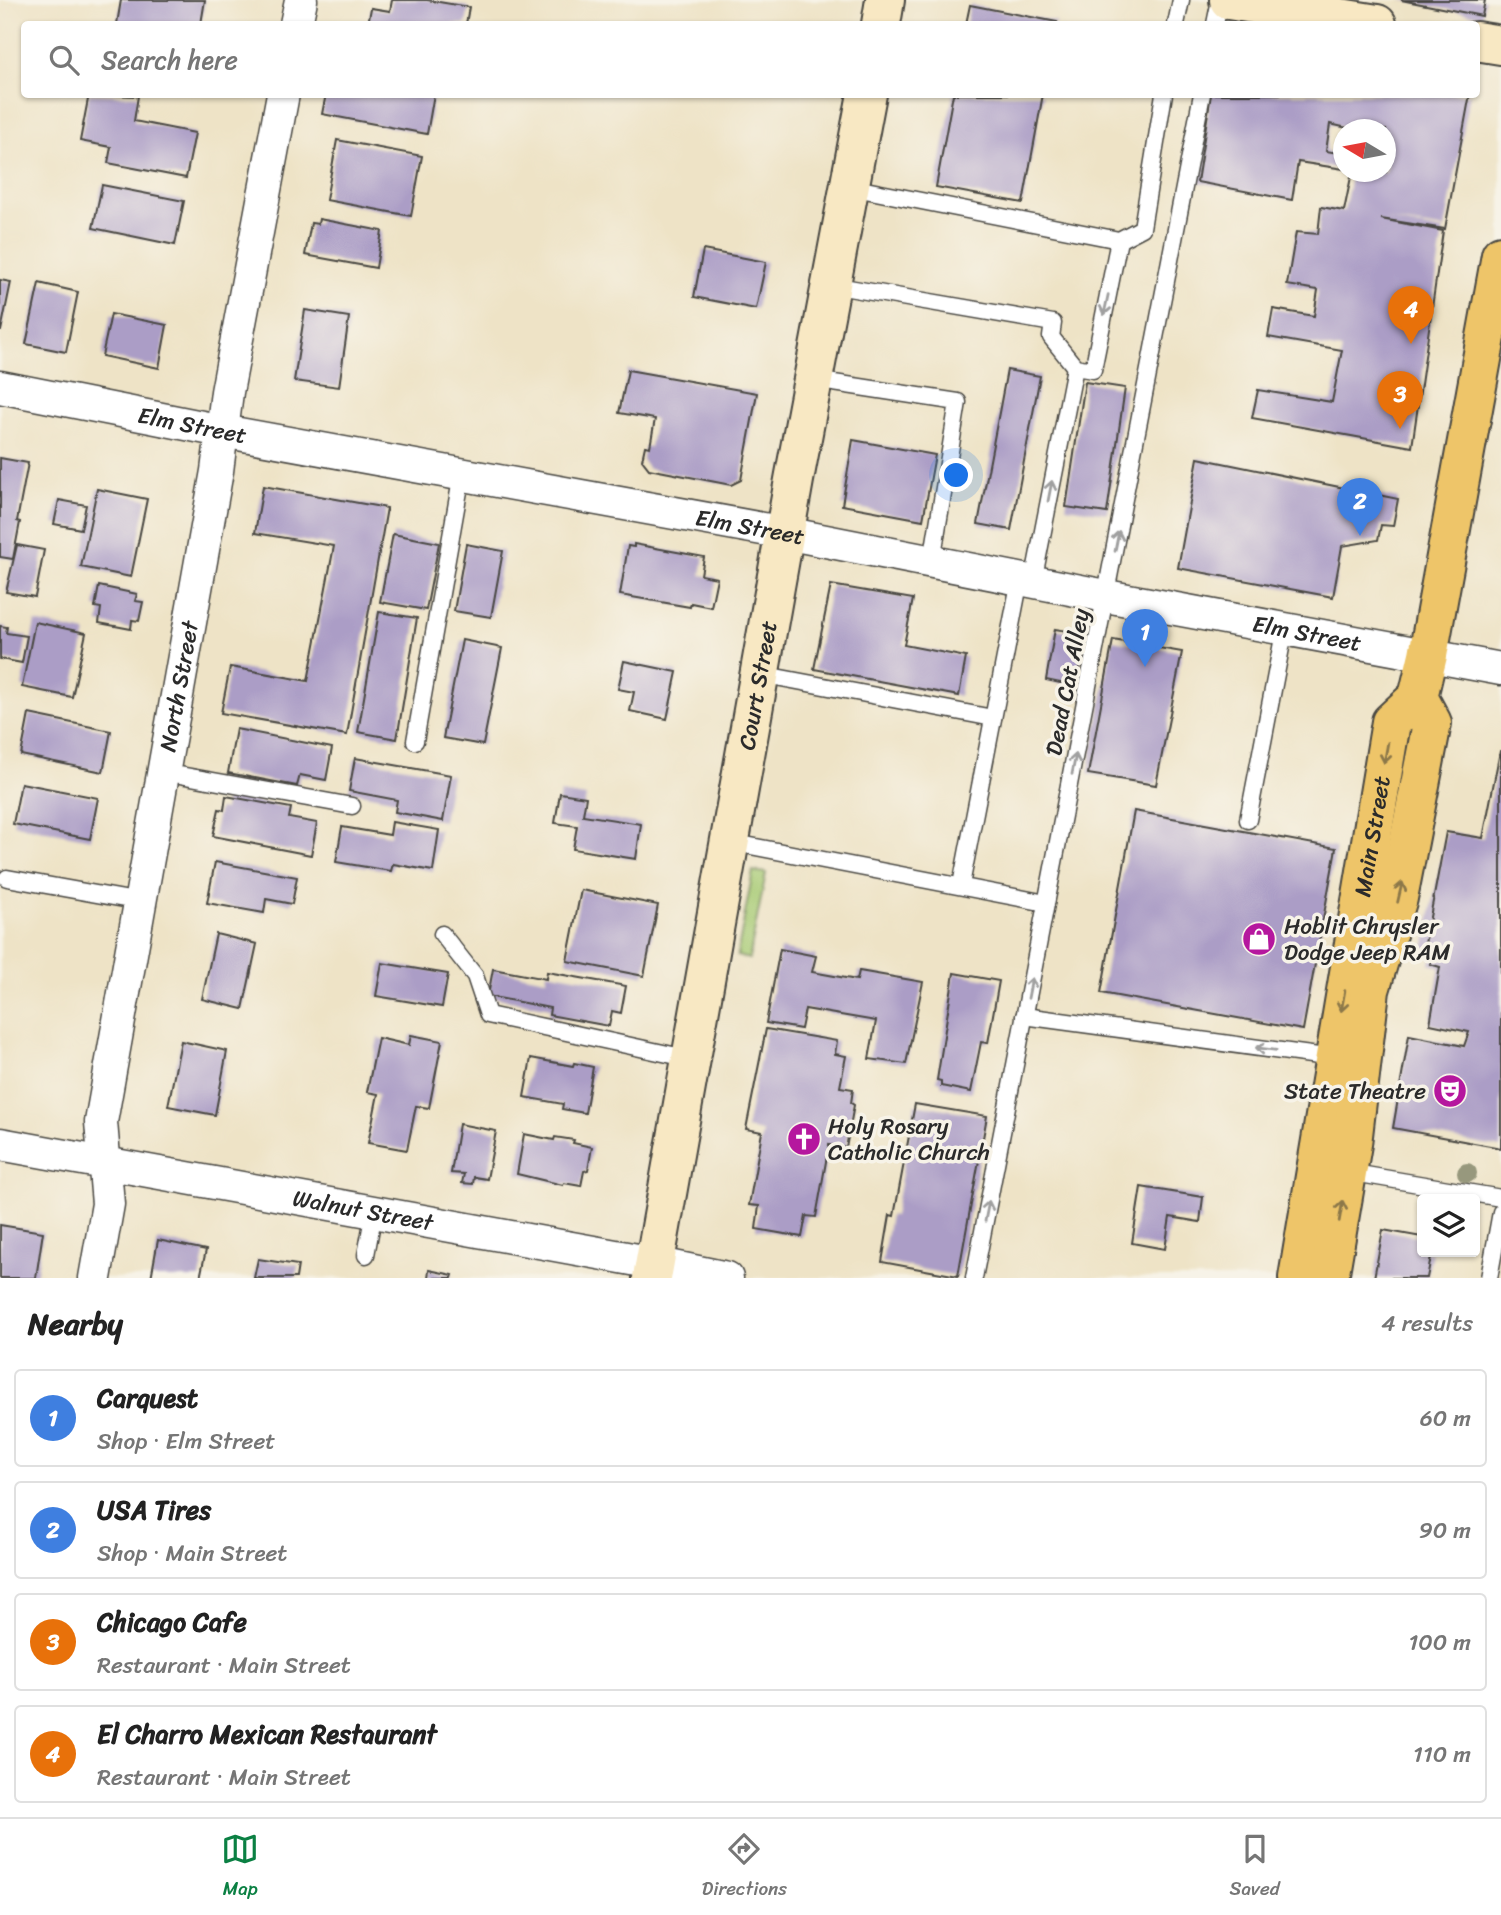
<!DOCTYPE html>
<meta charset="utf-8">
<style>
body{margin:0;font-family:Sriracha,sans-serif;background:#f6f6f6;color:#222}
.controls{position:absolute;right:21px;bottom:21px;display:grid;overflow:hidden;border-radius:7px;box-shadow:0 2px 5px #0004}
.controls button{width:63px;height:63px;display:grid;place-items:center;padding:0;border:0;border-bottom:2px solid #e0e0e0;background:#fff;color:#222;font:35px sans-serif}
.compass{position:absolute;left:1333px;top:119px;width:63px;height:63px;border-radius:50%;background:#fff;box-shadow:0 2px 5px #0004;rotate:280deg}
.you{position:absolute;left:957px;top:476px;width:24px;height:24px;margin:-18px;border:5px solid #fff;border-radius:50%;background:#1a73e8;box-shadow:0 0 0 10px #1a73e833}
.badge{display:grid;place-items:center;width:46px;height:46px;border-radius:50%;background:#0b8043;color:#fff;font-size:23px;font-weight:700}
.pin{position:absolute;translate:-50% -58px;filter:drop-shadow(0 2px 4px #0008)}
.pin::after{content:'';position:absolute;top:37px;width:24px;height:21px;background:inherit;clip-path:polygon(0 0,100% 0,50% 100%)}
.list{margin:0;padding:0;list-style:none}
h2{display:flex;justify-content:space-between;align-items:center;height:91px;margin:0;padding:0 28px;font-size:30px}
h2 small{font-size:23px;font-weight:400;color:#767676}
.list li{display:grid;grid-template-columns:46px 1fr auto;gap:21px;align-items:center;box-sizing:border-box;height:98px;margin:0 14px 14px;padding:0 14px;border:2px solid #e0e0e0;border-radius:7px}
.list b{display:block;font-size:26px;white-space:nowrap}
.list p{margin:0;font-size:23px;white-space:nowrap;color:#767676}
.list em{font-size:23px;font-style:normal;color:#767676}
.icon{flex:none;width:38px;height:38px;fill:none;stroke:currentColor;stroke-width:2;stroke-linecap:round;stroke-linejoin:round}
.map{position:relative;flex:none;width:1501px;height:1278px;overflow:hidden}
.search{position:absolute;background:#fff;box-shadow:0 2px 5px #0004;left:21px;right:21px;top:21px;height:77px;display:flex;align-items:center;gap:18px;box-sizing:border-box;padding:0 24px;border-radius:7px;color:#767676;font-size:26px}
.sheet{height:539px;background:#fff}
nav{display:flex;justify-content:space-around;align-items:center;box-sizing:border-box;height:98px;border-top:2px solid #e0e0e0;background:#fff;font-size:19px;color:#767676}
nav a{display:grid;justify-items:center;gap:4px}
nav .on{color:#0b8043}
.map>svg:first-child{display:block}
</style>
<div class="map">
<svg width="1501" height="1278" viewBox="0 0 1501 1278">
<rect width="100%" height="100%" fill="#f7f3e8"/>
<filter id="ink" filterUnits="userSpaceOnUse"><feTurbulence type="fractalNoise" baseFrequency=".0143" numOctaves="2"/><feDisplacementMap in="SourceGraphic" scale="14" xChannelSelector="R" yChannelSelector="G"/><feConvolveMatrix kernelMatrix="1 2 1 2 8 2 1 2 1" color-interpolation-filters="sRGB"/></filter>
<filter id="wash" filterUnits="userSpaceOnUse"><feTurbulence type="fractalNoise" baseFrequency=".00686" numOctaves="4" result="noise"/><feDisplacementMap in="SourceGraphic" scale="28" xChannelSelector="R" yChannelSelector="G"/><feGaussianBlur stdDeviation="1.57" result="paint"/><feColorMatrix in="noise" values="0 0 0 0 0 0 0 0 0 0 0 0 0 0 0 0 0 1.4 0 .05"/><feComposite in="paint" operator="in"/></filter>
<g filter="url(#wash)">
<rect width="100%" height="100%" fill="#eee3c6"/>
<!-- green -->
<polygon fill="#a8cb74" stroke="#6a7b50" stroke-width="2" points="753,871 766,873 749,959 737,956"/>
<g id="blocks">
<!-- building -->
<g fill="#ab9dc6">
<polygon points="121,0 205,0 201,24 117,24"/>
<polygon points="392,0 427,0 469,7 466,24 368,24 371,8 390,11"/>
<polygon points="1401,0 1485,0 1482,16"/>
<polygon points="970,5 1057,22 1056,24 966,24"/>
<polygon points="89,94 138,96 134,121 195,133 186,178 108,163 111,147 80,141"/>
<polygon points="326,94 434,94 427,134 322,114"/>
<polygon points="953,94 1043,94 1023,203 936,187"/>
<polygon points="1211,94 1470,94 1445,229 1381,219 1443,231 1412,447 1252,418 1258,390 1332,402 1342,350 1268,337 1273,309 1314,316 1318,290 1287,285 1296,232 1318,234 1321,207 1344,211 1352,172 1386,172 1386,130 1356,130 1330,124 1326,151 1344,154 1344,169 1298,162 1292,200 1197,182"/>
<polygon points="337,140 422,156 411,216 326,200"/>
<polygon points="102,185 184,201 175,245 93,228"/>
<polygon points="319,219 382,231 376,268 305,255 311,223 318,224"/>
<polygon points="703,250 766,262 756,309 694,297"/>
<polygon points="0,280 11,282 1,331 0,331"/>
<polygon points="39,283 78,292 66,352 26,344"/>
<polygon points="305,310 349,317 339,387 294,381"/>
<polygon points="111,314 167,325 159,368 102,356"/>
<polygon points="628,370 757,393 741,480 731,485 649,469 642,460 645,446 650,447 655,419 619,413"/>
<polygon points="1007,370 1040,376 1011,530 978,524"/>
<polygon points="1085,382 1125,388 1107,513 1066,507"/>
<polygon points="853,440 935,455 923,520 842,505"/>
<polygon points="0,458 28,463 17,521 20,522 13,559 0,557"/>
<polygon points="1198,458 1398,499 1393,526 1381,525 1378,540 1342,546 1333,597 1178,568"/>
<polygon points="263,486 387,508 347,735 221,713 230,667 308,681 334,546 255,533"/>
<polygon points="97,489 147,499 131,577 81,567"/>
<polygon points="59,500 86,505 81,529 54,524"/>
<polygon points="393,534 439,543 426,610 380,602"/>
<polygon points="466,544 503,551 491,617 454,611"/>
<polygon points="634,544 704,557 701,575 717,578 711,607 691,603 690,607 620,595 628,546 634,547"/>
<polygon points="17,545 44,550 35,597 6,592"/>
<polygon points="831,585 913,599 904,645 966,657 959,696 814,669"/>
<polygon points="99,586 137,594 135,601 143,602 139,621 132,620 131,629 99,623 101,608 95,607"/>
<polygon points="379,612 417,618 397,739 358,732"/>
<polygon points="35,622 86,633 72,697 22,687"/>
<polygon points="0,626 7,627 6,633 27,636 22,663 0,659"/>
<polygon points="1055,629 1087,634 1075,686 1046,680"/>
<polygon points="462,640 502,648 483,745 443,738"/>
<polygon points="1113,640 1182,652 1156,785 1088,774"/>
<polygon points="624,661 677,672 667,719 630,711 634,692 618,689"/>
<polygon points="29,714 111,731 103,772 21,755"/>
<polygon points="236,729 332,748 326,780 300,775 297,786 228,773"/>
<polygon points="1500,751 1501,751 1501,1148 1393,1128 1409,1035 1464,1046 1469,1032 1430,1024 1440,967 1430,964 1433,951 1424,949 1446,832 1483,838"/>
<polygon points="355,758 451,775 443,821 395,812 397,800 349,791"/>
<polygon points="21,783 98,798 90,839 13,824"/>
<polygon points="560,793 586,797 583,815 641,824 636,859 573,849 577,826 555,823"/>
<polygon points="226,796 291,808 289,818 317,823 311,855 213,836 219,809 224,810"/>
<polygon points="1134,811 1336,848 1303,1030 1101,993"/>
<polygon points="392,822 439,830 433,871 393,864 391,871 336,862 342,827 390,835"/>
<polygon points="215,862 297,877 292,904 266,899 264,913 207,903"/>
<polygon points="581,890 658,905 644,976 567,961"/>
<polygon points="216,934 257,944 243,1009 202,999"/>
<polygon points="780,949 816,956 812,972 857,980 859,971 923,982 906,1064 869,1059 876,1021 805,1009 801,1029 766,1023"/>
<polygon points="382,963 448,974 442,1007 376,996"/>
<polygon points="493,969 546,979 547,972 626,986 621,1013 612,1011 609,1026 549,1015 550,1008 488,996"/>
<polygon points="954,973 999,981 988,1043 981,1042 971,1092 941,1086 941,1081 937,1080"/>
<polygon points="766,1029 837,1041 835,1054 846,1056 840,1087 853,1089 851,1103 854,1105 846,1148 829,1145 816,1217 806,1216 802,1237 756,1229 759,1206 749,1205 762,1132 746,1129"/>
<polygon points="411,1035 442,1041 429,1108 416,1106 407,1150 368,1143 378,1094 367,1092 378,1038 409,1045"/>
<polygon points="181,1041 227,1051 215,1115 168,1106"/>
<polygon points="531,1058 573,1066 574,1063 593,1067 585,1113 562,1109 563,1104 524,1097"/>
<polygon points="915,1104 987,1116 958,1276 882,1262 890,1215 894,1216"/>
<polygon points="459,1124 496,1131 487,1179 474,1177 473,1184 462,1183 464,1174 451,1173"/>
<polygon points="524,1134 554,1140 555,1137 574,1140 573,1143 592,1147 588,1170 584,1171 581,1186 564,1183 563,1185 517,1174"/>
<polygon points="1141,1187 1203,1197 1200,1222 1170,1217 1165,1249 1132,1243"/>
<polygon points="0,1225 43,1232 36,1278 0,1278"/>
<polygon points="1383,1230 1422,1237 1422,1252 1432,1252 1427,1278 1374,1278"/>
<polygon points="158,1240 206,1250 200,1278 151,1278"/>
<polygon points="258,1259 298,1265 296,1278 254,1278"/>
<polygon points="429,1270 453,1275 452,1278 428,1278"/>
</g>
</g>
</g>
<g filter="url(#ink)">
<use href="#blocks" fill-opacity="0" stroke="#484742" stroke-width="2"/>
<g fill="none" stroke-linecap="round" stroke-linejoin="round">
<!-- lane casing -->
<g stroke="#484742" stroke-width="19">
<g id="lane">
<polyline points="1176,24 1181,0"/>
<polyline points="1215,24 1220,0"/>
<polyline points="850,187 1119,240 1142,228 1164,94"/>
<polyline points="831,285 1053,323 1051,337 1075,367 1093,370 1119,240"/>
<polyline points="814,380 958,402 932,561"/>
<polyline points="1033,582 1075,367"/>
<polyline points="760,674 993,718"/>
<polyline points="415,741 462,474"/>
<polyline points="163,772 352,806"/>
<polyline points="1248,820 1285,627"/>
<polyline points="730,842 1046,903"/>
<polyline points="7,878 141,902"/>
<polyline points="961,885 1020,579"/>
<polyline points="442,934 475,976 488,1015 691,1059"/>
<polyline points="1024,1016 1333,1058"/>
<polyline points="1348,1172 1501,1198"/>
<polyline points="366,1255 374,1212"/>
<polyline points="974,1278 1202,94"/>
<polyline points="1489,1278 1501,1212"/>
</g>
</g>
<!-- street casing -->
<g stroke="#484742" stroke-width="35">
<g id="street">
<polyline points="296,24 301,0"/>
<path id="s1" d="M0 387 222 431 785 533 1106 596 1501 669"/>
<path id="s2" d="M0 1144 654 1263 727 1278"/>
<path id="s3" d="M95 1278 108 1204 101 1122 217 471 227 392 283 94"/>
</g>
</g>
<!-- secondary casing -->
<g stroke="#484742" stroke-width="42">
<g id="secondary">
<polyline points="1229,0 1377,24"/>
<polyline points="881,24 885,0"/>
<polyline points="1476,41 1501,45"/>
<path id="s4" d="M652 1278 794 480 867 94"/>
</g>
</g>
<!-- primary casing -->
<g stroke="#484742" stroke-width="42">
<g id="primary">
<path id="s5" d="M1298 1278 1391 722 1418 697 1428 655 1501 255"/>
<polyline points="1329,1278 1352,1144 1370,990 1398,898 1432,723 1418,697"/>
</g>
</g>
<!-- lane -->
<use href="#lane" stroke="#fff" stroke-width="16"/>
<!-- street -->
<use href="#street" stroke="#fff" stroke-width="32"/>
<!-- secondary -->
<use href="#secondary" stroke="#f8e8c3" stroke-width="38"/>
<!-- primary -->
<use href="#primary" stroke="#eec569" stroke-width="38"/>
</g>
<!-- trees -->
<circle fill="#97987d" cx="1467" cy="1173" r="10"/>
<!-- one-way arrows -->
<defs><path id="oneway-shaft" d="M-6 0H5M1.5-3L5.5 0L1.5 3" fill="none" stroke-width="1.6" stroke-linecap="round" stroke-linejoin="round" transform="scale(1.75)"/></defs>
<g stroke="#a0a0a0">
<use href="#oneway-shaft" transform="translate(1106 305) rotate(102)"/>
<use href="#oneway-shaft" transform="translate(1050 491) rotate(-79)"/>
<use href="#oneway-shaft" transform="translate(1117 541) rotate(-79)"/>
<use href="#oneway-shaft" transform="translate(1074 764) rotate(-79)"/>
<use href="#oneway-shaft" transform="translate(1030 988) rotate(-79)"/>
<use href="#oneway-shaft" transform="translate(1266 1049) rotate(-173)"/>
<use href="#oneway-shaft" transform="translate(987 1211) rotate(-79)"/>
</g>
<g stroke="#8c784a">
<use href="#oneway-shaft" transform="translate(1386 753) rotate(100)"/>
<use href="#oneway-shaft" transform="translate(1400 892) rotate(-77)"/>
<use href="#oneway-shaft" transform="translate(1343 1001) rotate(100)"/>
<use href="#oneway-shaft" transform="translate(1341 1211) rotate(-80)"/>
</g>
</g>
<!-- icons -->
<defs>
<g id="shop-disc" transform="scale(1.75)"><circle r="9.5" fill="#b5179e" stroke="#f7f3e8"/><path d="M-5-2.5h2.3a2.7 3.5 0 0 1 5.4 0H5L5.5 6h-11ZM-1.5-2.5h3a1.5 2.3 0 0 0-3 0Z" fill="#fff"/></g>
<g id="theatre-disc" transform="scale(1.75)"><circle r="9.5" fill="#b5179e" stroke="#f7f3e8"/><path d="M-5-5.5Q0-4 5-5.5V0Q5 5 0 6Q-5 5-5 0ZM-3.3-2.5H-1v1.5H-3.3ZM1-2.5H3.3v1.5H1ZM-2.8 1Q0 5.5 2.8 1Z" fill="#fff"/></g>
<g id="church-disc" transform="scale(1.75)"><circle r="9.5" fill="#b5179e" stroke="#f7f3e8"/><path d="M-1.2-6h2.4v3.5h3.3v2.4h-3.3V6h-2.4V-.1h-3.3v-2.4h3.3Z" fill="#fff"/></g>
</defs>
<g fill-rule="evenodd">
<use href="#shop-disc" x="1259" y="939"/>
<use href="#theatre-disc" x="1450" y="1091"/>
<use href="#church-disc" x="804" y="1139"/>
</g>
<g text-anchor="middle" stroke-width="7" stroke-linejoin="round" paint-order="stroke">
<!-- street labels -->
<g font-size="23" fill="#2b2b2b" stroke="#f7f3e8">
<text dy="8" stroke="none"><textPath href="#s1" startOffset="196">Elm Street</textPath></text>
<text dy="8" stroke="none"><textPath href="#s1" startOffset="763">Elm Street</textPath></text>
<text dy="8" stroke="none"><textPath href="#s1" startOffset="1330">Elm Street</textPath></text>
<text transform="translate(1067 682) rotate(-79)" y="8">Dead Cat Alley</text>
<text dy="8" stroke="none"><textPath href="#s3" startOffset="600">North Street</textPath></text>
<text dy="8" stroke="none"><textPath href="#s4" startOffset="602">Court Street</textPath></text>
<text dy="8" stroke="none"><textPath href="#s5" startOffset="448">Main Street</textPath></text>
<text dy="8" stroke="none"><textPath href="#s2" startOffset="369">Walnut Street</textPath></text>
</g>
<!-- poi labels -->
<g font-size="23" fill="#2b2b2b" stroke="#f7f3e8" text-anchor="start">
<text x="1284" y="934">Hoblit Chrysler<tspan x="1284" dy="26">Dodge Jeep RAM</tspan></text>
<text x="1426" y="1099" text-anchor="end">State Theatre</text>
<text x="828" y="1134">Holy Rosary<tspan x="828" dy="26">Catholic Church</tspan></text>
</g>
</g>
</svg>
<div class="controls">
<button><svg class="icon" aria-label="layers" viewBox="0 0 24 24"><path d="M12 4l9 5-9 5-9-5zM3 14l9 5 9-5"/></svg></button>
</div>
<svg class="compass" viewBox="-18 -18 36 36"><path d="M0-13l5 13h-10z" fill="#e53935"/><path d="M0 13l5-13h-10z" fill="#767676"/></svg>
<div class="you"></div>
<div class="pin badge" style="left:1145px;top:667px;background:#3f7fe0">1</div>
<div class="pin badge" style="left:1360px;top:536px;background:#3f7fe0">2</div>
<div class="pin badge" style="left:1400px;top:429px;background:#e8710a">3</div>
<div class="pin badge" style="left:1411px;top:344px;background:#e8710a">4</div>
<div class="search"><svg class="icon" aria-label="search" viewBox="0 0 24 24"><circle cx="10" cy="10" r="6"/><path d="M15 15l6 6"/></svg>Search here</div>
</div>
<section class="sheet">
<h2>Nearby<small>4 results</small></h2>
<ul class="list">
<li><span class="badge" style="background:#3f7fe0">1</span><div><b>Carquest</b><p>Shop · Elm Street</p></div><em>60 m</em></li>
<li><span class="badge" style="background:#3f7fe0">2</span><div><b>USA Tires</b><p>Shop · Main Street</p></div><em>90 m</em></li>
<li><span class="badge" style="background:#e8710a">3</span><div><b>Chicago Cafe</b><p>Restaurant · Main Street</p></div><em>100 m</em></li>
<li><span class="badge" style="background:#e8710a">4</span><div><b>El Charro Mexican Restaurant</b><p>Restaurant · Main Street</p></div><em>110 m</em></li>
</ul>
</section>
<nav>
<a class="on"><svg class="icon" aria-label="map" viewBox="0 0 24 24"><path d="M3 6l6-2 6 2 6-2v14l-6 2-6-2-6 2zM9 4v14M15 6v14"/></svg>Map</a>
<a><svg class="icon" aria-label="directions" viewBox="0 0 24 24"><path d="M12 3l9 9-9 9-9-9zM9 14v-3h6M13 9l2 2-2 2"/></svg>Directions</a>
<a><svg class="icon" aria-label="saved" viewBox="0 0 24 24"><path d="M7 4h10v16l-5-4-5 4z"/></svg>Saved</a>
</nav>
